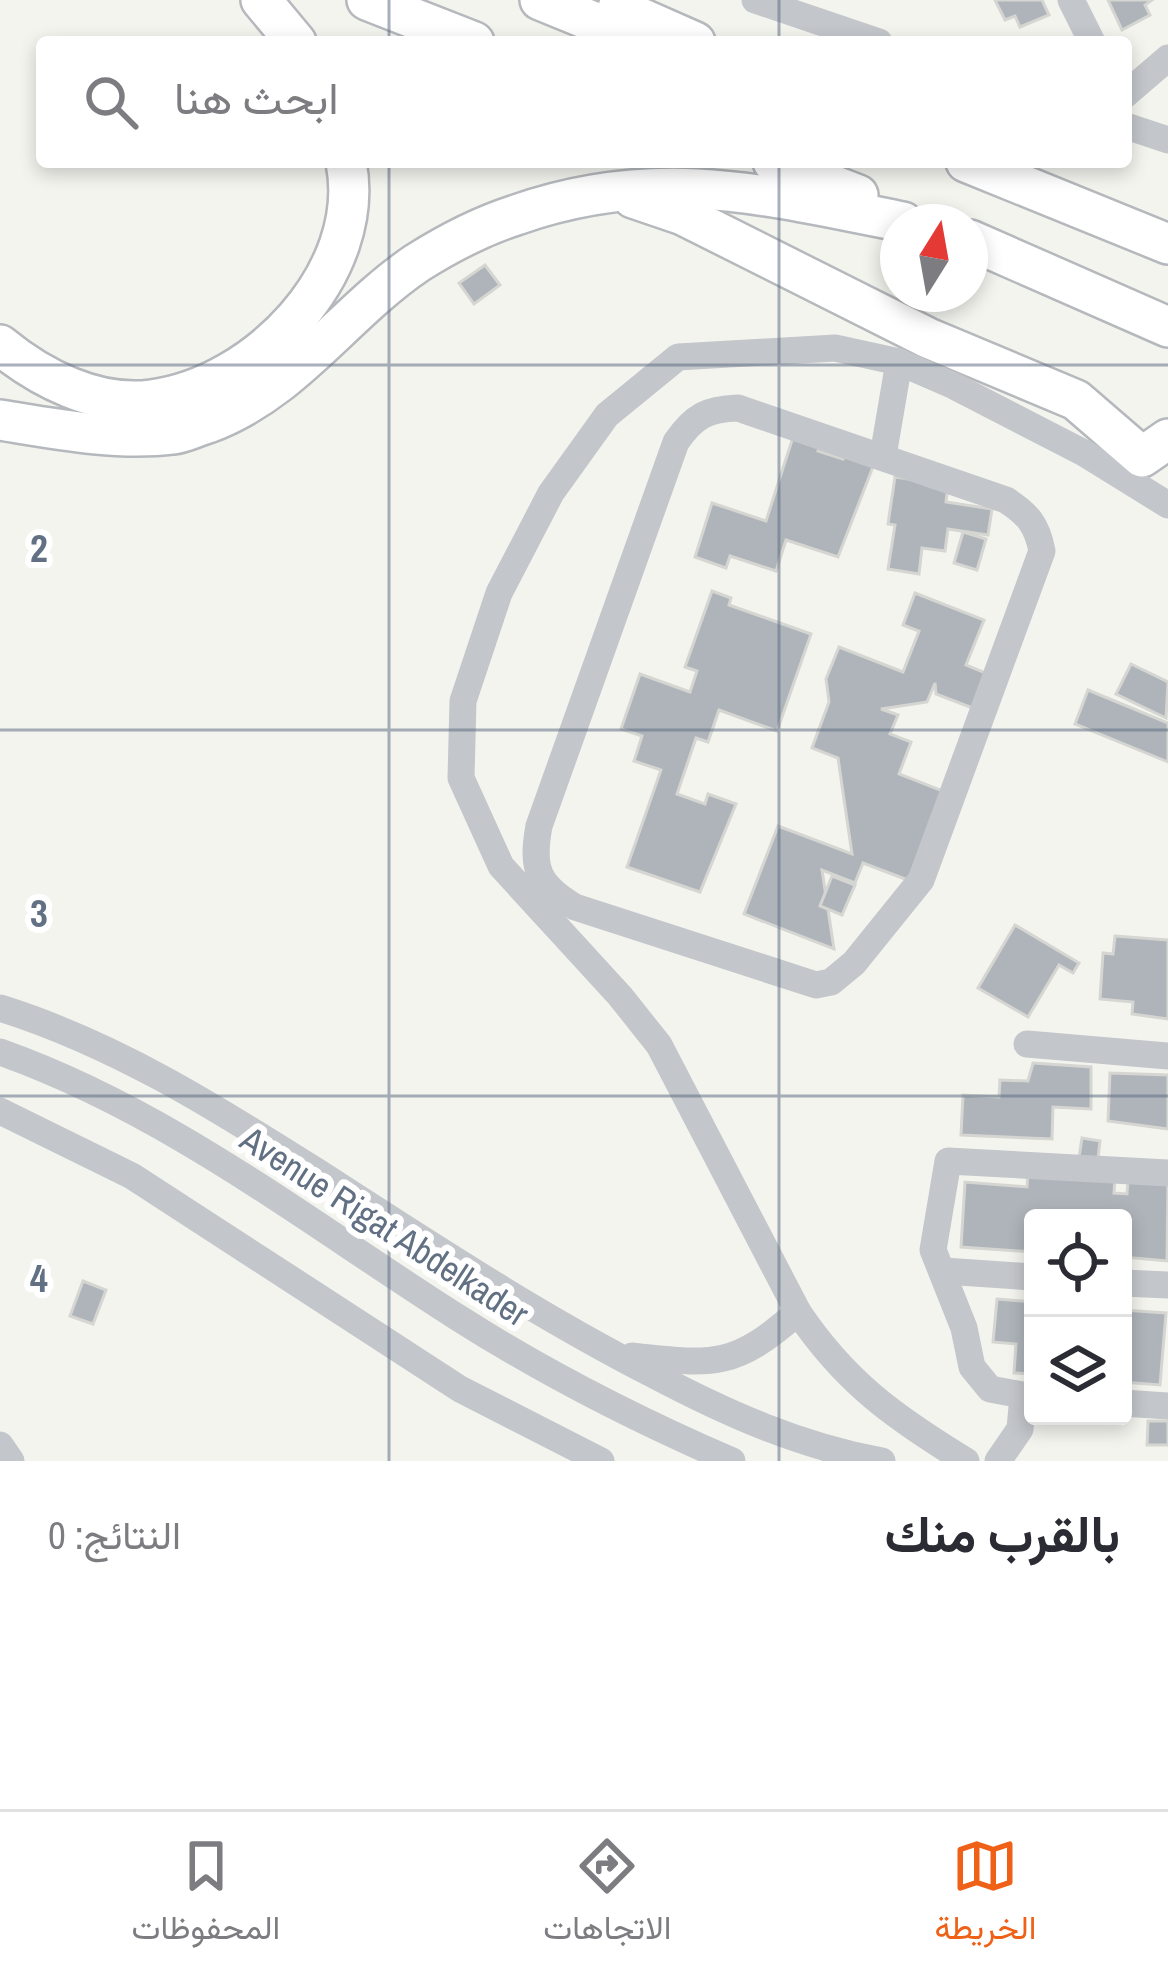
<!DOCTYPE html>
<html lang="ar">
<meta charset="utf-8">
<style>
body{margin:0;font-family:"Archivo Narrow",Vazirmatn,sans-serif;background:#f2f2f3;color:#2b2b33;direction:rtl}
.controls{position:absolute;right:36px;bottom:36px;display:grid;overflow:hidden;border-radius:12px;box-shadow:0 6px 18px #0003}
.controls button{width:108px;height:108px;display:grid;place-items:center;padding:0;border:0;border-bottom:3px solid #e1e1e2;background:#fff;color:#2b2b33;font:60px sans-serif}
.compass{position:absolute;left:880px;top:204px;width:108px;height:108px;border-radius:50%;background:#fff;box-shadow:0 6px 18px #0003;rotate:11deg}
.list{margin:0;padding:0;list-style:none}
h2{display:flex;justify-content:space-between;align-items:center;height:156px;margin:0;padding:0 48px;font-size:51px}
h2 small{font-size:39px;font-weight:400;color:#7c7c81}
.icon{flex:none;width:66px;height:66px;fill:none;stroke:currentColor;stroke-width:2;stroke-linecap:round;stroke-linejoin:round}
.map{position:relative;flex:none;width:1168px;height:1461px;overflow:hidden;direction:ltr}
.search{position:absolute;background:#fff;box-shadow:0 6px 18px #0003;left:36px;right:36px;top:36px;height:132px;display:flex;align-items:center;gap:30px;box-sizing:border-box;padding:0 42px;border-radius:12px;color:#7c7c81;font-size:45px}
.sheet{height:348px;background:#fff}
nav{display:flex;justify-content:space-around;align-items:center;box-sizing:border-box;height:168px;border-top:3px solid #e1e1e2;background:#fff;font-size:33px;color:#7c7c81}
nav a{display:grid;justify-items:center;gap:6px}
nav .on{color:#ee6116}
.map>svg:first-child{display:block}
</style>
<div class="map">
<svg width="1168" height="1461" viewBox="0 0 1168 1461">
<rect width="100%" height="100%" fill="#f4f4ef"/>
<!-- building -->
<g fill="#aeb4ba" stroke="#d5d5d2" stroke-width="3">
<polygon points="995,0 1042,0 1049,15 1020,27 1015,16 1005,20"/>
<polygon points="1108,0 1152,0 1145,5 1150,15 1122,30"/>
<polygon points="485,265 500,285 474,304 459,283"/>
<polygon points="795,431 822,440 818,451 843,459 846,449 876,459 838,557 786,540 776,571 730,556 726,568 695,557 712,503 766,521"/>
<polygon points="895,477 948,485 946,502 992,509 988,535 948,529 945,551 922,548 919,574 888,569 895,525 888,524"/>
<polygon points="963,532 986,539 977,570 954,563"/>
<polygon points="712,591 731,598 729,605 811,634 777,731 719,710 708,742 696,738 677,794 705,804 708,794 736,804 700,892 627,867 661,770 634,761 642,736 621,729 640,674 690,692 697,671 685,667"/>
<polygon points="915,593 984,620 966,665 988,674 975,709 936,694 935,683 927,702 881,709 898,715 890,734 911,742 899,774 948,793 913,882 863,863 855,883 822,870 834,949 744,914 778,826 852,854 838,758 812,748 829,702 826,679 839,647 903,672 919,631 903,625"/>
<polygon points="1131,664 1168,682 1166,718 1116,694"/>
<polygon points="1088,690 1168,723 1168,762 1075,724"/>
<polygon points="832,876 855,885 842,915 820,906"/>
<polygon points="1015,925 1079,963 1073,973 1059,965 1028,1017 978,988"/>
<polygon points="1115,936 1168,940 1168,1019 1132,1014 1133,1002 1100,999 1103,953 1113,954"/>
<polygon points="1033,1063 1091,1067 1091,1109 1053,1107 1052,1139 961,1135 963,1095 999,1097 1000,1080 1028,1081"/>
<polygon points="1110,1073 1168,1075 1168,1129 1108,1121"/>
<polygon points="1082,1138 1100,1141 1098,1159 1079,1157"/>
<polygon points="1028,1172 1115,1178 1114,1193 1127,1194 1128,1179 1168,1181 1167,1261 1123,1257 1123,1218 1033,1218 1033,1252 961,1247 965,1182 1027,1187"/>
<polygon points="83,1281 106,1290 93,1324 70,1316"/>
<polygon points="997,1299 1033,1302 1033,1374 1014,1373 1016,1344 993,1342"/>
<polygon points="1123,1310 1166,1313 1160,1385 1123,1382"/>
<polygon points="1148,1421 1168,1421 1168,1445 1147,1445"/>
</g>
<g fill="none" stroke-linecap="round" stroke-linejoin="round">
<!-- highway casing -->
<g stroke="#b5b8bc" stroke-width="44">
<g id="highway">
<polyline points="261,0 296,42"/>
<polyline points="367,0 474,42"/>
<polyline points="540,0 643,42"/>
<polyline points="618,8 695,42"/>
<polyline points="773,162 858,195"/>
<polyline points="966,162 1168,244"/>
<polyline points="633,198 683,215 928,338 1076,400 1142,457 1168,439"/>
<polyline points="970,240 1168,327"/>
<path d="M0 345C40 378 96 407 151 400 256 387 368 273 346 162"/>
<path d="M0 420C55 429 117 441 173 434 184 433 197 426 208 423 294 391 343 313 417 263 447 244 482 226 516 215 655 166 764 194 903 222"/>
</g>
</g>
<!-- minor -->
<g stroke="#c3c6ca" stroke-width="27">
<polyline points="755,0 879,42"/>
<polyline points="1071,0 1092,42"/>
<polyline points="1126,94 1168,58"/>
<polyline points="1126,126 1168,140"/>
<path d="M738 408 1006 500C1028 514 1037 525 1042 551L921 880 854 963 831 982 816 985 575 907C538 885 531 869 539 826L676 442C694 416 707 409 738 408Z"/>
<polyline points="883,456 899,362"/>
<path d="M0 1008C115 1044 215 1107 316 1171 426 1242 535 1314 652 1374 726 1413 799 1446 882 1461"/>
<polyline points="1027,1044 1168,1056"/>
<path d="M0 1052C167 1111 309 1223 457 1317 545 1373 637 1420 732 1461"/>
<polyline points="0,1111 132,1176 460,1389 601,1461"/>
<polyline points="944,1271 1033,1277"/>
<polyline points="1123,1283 1168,1285"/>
<path d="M632 1356C715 1365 734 1368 798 1312"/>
<polyline points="1033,1397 990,1389 972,1367 964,1328 933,1250 948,1161 1168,1173"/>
<polyline points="1123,1403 1168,1406"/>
<polyline points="0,1445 11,1461"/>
<path d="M966 1461C894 1417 845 1382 798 1312L659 1045 620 996 501 866 461 778 463 701 499 593 551 493 607 415 678 357 835 348 899 362 954 386 1084 453 1168 505"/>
<polyline points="998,1461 1020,1429 1023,1396"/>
</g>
<!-- highway -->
<use href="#highway" stroke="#fff" stroke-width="39"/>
</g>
<!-- grid -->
<path fill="none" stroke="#617083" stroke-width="3" stroke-opacity="0.55" d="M389 0V42M779 0V42M389 162V1461M779 162V1461M0 365H1168M0 730H1168M0 1096H1168"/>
<g text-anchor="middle" stroke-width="12" stroke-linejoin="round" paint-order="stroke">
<!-- street labels -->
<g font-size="36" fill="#617083" stroke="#fff">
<text transform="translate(385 1226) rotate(33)" y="13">Avenue Rigat Abdelkader</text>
</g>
</g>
<g font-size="39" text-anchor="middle" font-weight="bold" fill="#617083" stroke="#fff" stroke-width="12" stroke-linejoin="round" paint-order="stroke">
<text x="39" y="562">2</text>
<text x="39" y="927">3</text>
<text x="39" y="1292">4</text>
</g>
</svg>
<div class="controls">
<button><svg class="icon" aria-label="locate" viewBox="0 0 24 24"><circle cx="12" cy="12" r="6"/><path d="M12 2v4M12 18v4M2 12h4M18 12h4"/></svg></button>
<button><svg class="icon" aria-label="layers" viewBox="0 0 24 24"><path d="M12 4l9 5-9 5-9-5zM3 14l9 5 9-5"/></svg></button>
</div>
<svg class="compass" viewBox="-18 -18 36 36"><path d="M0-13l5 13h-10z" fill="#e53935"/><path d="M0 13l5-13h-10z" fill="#7c7c81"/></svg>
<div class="search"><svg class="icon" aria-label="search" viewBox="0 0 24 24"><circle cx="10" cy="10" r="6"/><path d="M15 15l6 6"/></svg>ابحث هنا</div>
</div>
<section class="sheet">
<h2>بالقرب منك<small>النتائج: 0</small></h2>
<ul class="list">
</ul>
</section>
<nav>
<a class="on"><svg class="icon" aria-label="map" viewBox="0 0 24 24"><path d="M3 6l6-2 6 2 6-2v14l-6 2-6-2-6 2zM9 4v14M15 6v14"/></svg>الخريطة</a>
<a><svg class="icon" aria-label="directions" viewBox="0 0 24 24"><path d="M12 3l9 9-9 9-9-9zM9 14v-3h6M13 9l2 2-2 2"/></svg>الاتجاهات</a>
<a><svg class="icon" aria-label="saved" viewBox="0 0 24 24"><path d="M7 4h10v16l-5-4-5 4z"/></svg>المحفوظات</a>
</nav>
